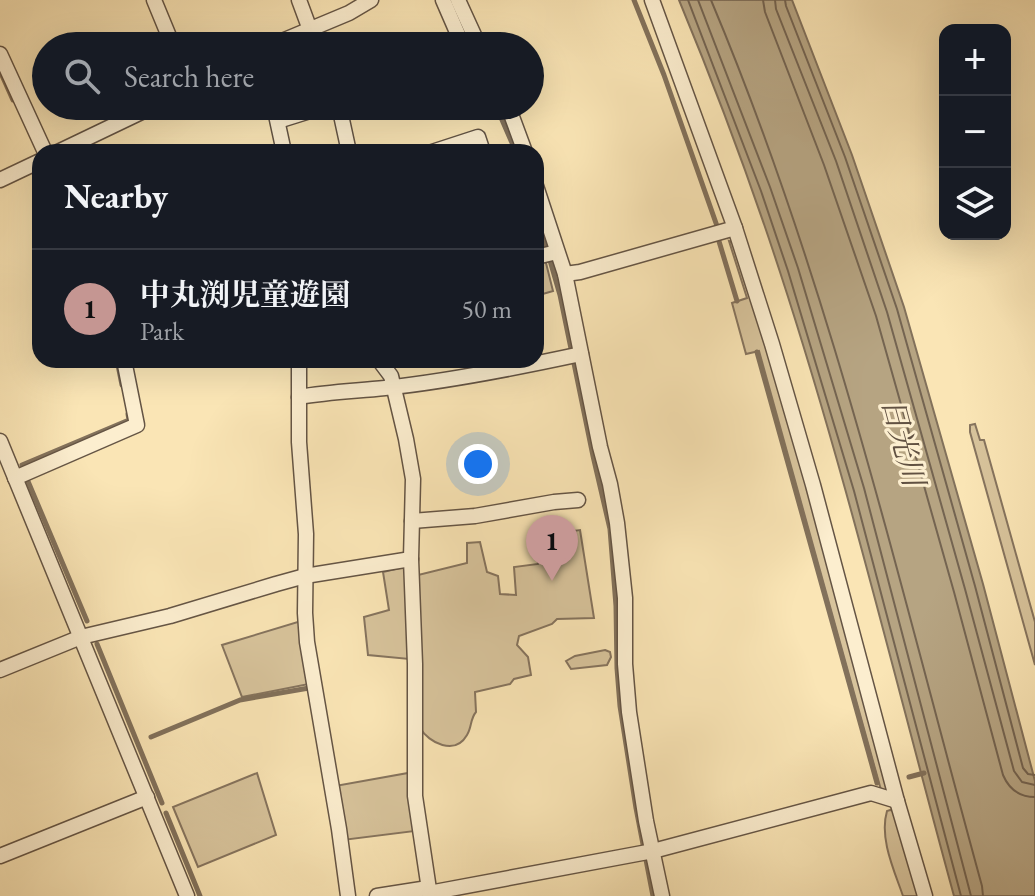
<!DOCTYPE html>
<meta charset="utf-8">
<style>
body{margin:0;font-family:"EB Garamond","Noto Serif JP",serif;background:#20242c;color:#f1f3f6}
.controls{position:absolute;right:24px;top:24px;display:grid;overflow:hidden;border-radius:16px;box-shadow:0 8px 32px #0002}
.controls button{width:72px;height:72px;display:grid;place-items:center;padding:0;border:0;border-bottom:2px solid #363941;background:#171b24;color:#f1f3f6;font:40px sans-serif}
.you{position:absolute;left:478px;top:464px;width:28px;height:28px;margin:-20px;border:6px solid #fff;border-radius:50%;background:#1a73e8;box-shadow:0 0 0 12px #1a73e833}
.badge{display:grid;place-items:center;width:52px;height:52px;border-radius:50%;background:#c59692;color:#111;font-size:26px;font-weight:700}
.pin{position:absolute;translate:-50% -66px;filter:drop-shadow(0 2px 4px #0008)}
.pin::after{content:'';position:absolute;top:42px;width:28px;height:24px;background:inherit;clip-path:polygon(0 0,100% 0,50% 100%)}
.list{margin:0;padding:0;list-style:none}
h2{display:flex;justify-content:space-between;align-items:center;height:104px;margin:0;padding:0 32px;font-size:34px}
h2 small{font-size:26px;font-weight:400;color:#9ea1a6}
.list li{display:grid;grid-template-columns:52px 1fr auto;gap:24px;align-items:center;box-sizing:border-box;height:120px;padding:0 32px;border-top:2px solid #363941}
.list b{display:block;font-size:30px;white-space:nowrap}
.list p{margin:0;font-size:26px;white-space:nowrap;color:#9ea1a6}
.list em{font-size:26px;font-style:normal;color:#9ea1a6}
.icon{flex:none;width:44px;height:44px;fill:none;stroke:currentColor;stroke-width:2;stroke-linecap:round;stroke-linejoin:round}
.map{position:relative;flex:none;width:1035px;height:896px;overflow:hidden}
.search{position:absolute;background:#171b24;box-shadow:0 8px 32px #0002;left:32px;top:32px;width:512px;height:88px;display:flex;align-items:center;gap:20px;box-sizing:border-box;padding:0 28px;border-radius:44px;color:#9ea1a6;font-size:30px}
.panel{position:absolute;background:#171b24;box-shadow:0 8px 32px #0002;left:32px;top:144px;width:512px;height:224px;border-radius:24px}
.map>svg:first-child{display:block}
</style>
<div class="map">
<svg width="1035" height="896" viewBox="0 0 1035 896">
<rect width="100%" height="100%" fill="#fae5b5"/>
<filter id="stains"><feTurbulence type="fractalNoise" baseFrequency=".0025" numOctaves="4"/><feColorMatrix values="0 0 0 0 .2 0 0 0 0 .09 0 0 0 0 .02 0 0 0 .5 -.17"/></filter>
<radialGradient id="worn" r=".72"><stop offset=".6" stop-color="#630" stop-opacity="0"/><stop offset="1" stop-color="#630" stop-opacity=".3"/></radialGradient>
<!-- green -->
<g fill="#d8c49c" stroke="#86745e" stroke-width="2">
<polygon points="729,241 734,243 806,480 890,789 885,792 881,790 759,351 746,354 732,303 747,298"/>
<polygon points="545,259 553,291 536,296 536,261"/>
<polygon points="975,424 980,440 984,440 1035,622 1035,665 970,432 970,425"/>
<path d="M580 530 594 618 557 619 552 624 519 636 517 645 528 657 531 675 514 679 510 684 475 692 476 712C470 719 472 727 467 735 455 756 429 743 420 728L418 575 467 563V543L480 542 487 572 498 576 500 594 516 595 514 567 538 564 536 536Z"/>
<polygon points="404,567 408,574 409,659 368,655 364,617 389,610 383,572"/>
<polygon points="301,621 309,684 242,697 222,645"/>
<polygon points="605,650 610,652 611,657 607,665 571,669 566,661 575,656"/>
<polygon points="257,773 276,835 198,867 173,807"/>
<polygon points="408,773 415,831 343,840 335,786"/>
<path d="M890 810 896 811 920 896H903C894 870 879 838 887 811Z"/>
</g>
<!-- water -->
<path fill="#b6a482" stroke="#82715b" stroke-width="2" d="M679 0H792L852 155 904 307 983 584 1035 781V896H954C897 688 847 477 780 272 750 180 716 89 679 0Z"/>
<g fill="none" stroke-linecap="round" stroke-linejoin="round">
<!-- shore -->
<g stroke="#746451" stroke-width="2">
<polyline points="688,0 761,191 788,271 854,491 961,896"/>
<polyline points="698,0 770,187 798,268 864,488 971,896"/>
<path d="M711 0C831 285 900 588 982 886L983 896"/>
<path d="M763 0 765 12 824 165 876 316 954 592 1003 775C1009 789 1019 797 1035 797"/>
<polyline points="775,0 776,9 836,161 887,312 965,589 1014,771 1022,782 1035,785"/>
<polyline points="785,0 786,6 845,157 897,309 975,586 1023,768 1028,774 1035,775"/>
</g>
<!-- stream -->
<g stroke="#82715b" stroke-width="5">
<polyline points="634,0 664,75 717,226"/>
<polyline points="0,71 13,100"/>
<polyline points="496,106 516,152"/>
<polyline points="462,152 474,148"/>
<polyline points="536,212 560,295 593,456 610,529 616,606 617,668 620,706 636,808 653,896"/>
<polyline points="718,238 737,301"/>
<polyline points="757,352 877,783"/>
<polyline points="117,360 122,385"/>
<polyline points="22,465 129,420 128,414"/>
<polyline points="27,479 87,621"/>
<polyline points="97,644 162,803"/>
<polyline points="151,737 240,700 309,688"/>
<polyline points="909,777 924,773"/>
<polyline points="166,813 200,896"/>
</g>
<!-- street casing -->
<g stroke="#655545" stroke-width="17">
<g id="street">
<polyline points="154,0 173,46"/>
<polyline points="299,0 316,46"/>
<polyline points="443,0 463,46"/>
<polyline points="458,0 479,46"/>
<polyline points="652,0 735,228 772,344 813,485 897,801 925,896"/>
<polyline points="270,46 349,13 371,0"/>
<polyline points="0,54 45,152"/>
<polyline points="274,106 284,152"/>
<polyline points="339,106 349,152"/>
<polyline points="508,106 525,152"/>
<polyline points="278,121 326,106"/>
<polyline points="58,152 154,106"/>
<polyline points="432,152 478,137 483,152"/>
<polyline points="0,180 40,161"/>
<polyline points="536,186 565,274 600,447 610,484 617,523 625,598 625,664 629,712 646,821 662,896"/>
<polyline points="536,257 557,252"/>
<polyline points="565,274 580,272 735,228"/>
<polyline points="299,360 299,442 306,534 305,613 307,642 339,829 348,896"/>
<polyline points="379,360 391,376 406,439 413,479 411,559 415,664 415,796 430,896"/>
<path d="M299 397C328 392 356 391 385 388 451 381 516 368 581 354"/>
<polyline points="0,441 187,896"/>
<polyline points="15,478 137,425 124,360"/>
<polyline points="412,521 475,516 554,502 578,500"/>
<polyline points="0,670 81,637 170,616 276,584 305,576 411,559"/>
<polyline points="0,856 147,797"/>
<polyline points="429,893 653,851 871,793 897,801"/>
<polyline points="377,896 428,888"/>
</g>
</g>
<!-- street -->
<use href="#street" stroke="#fceecf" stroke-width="14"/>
</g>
<g text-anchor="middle" stroke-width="6" stroke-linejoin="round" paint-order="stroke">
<!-- water labels -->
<g font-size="30" font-style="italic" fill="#615142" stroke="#fceecf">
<text transform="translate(903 442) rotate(75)" y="10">日光川</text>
</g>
</g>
<rect width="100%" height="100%" filter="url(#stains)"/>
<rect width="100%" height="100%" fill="url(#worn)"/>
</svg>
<div class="controls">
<button>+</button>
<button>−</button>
<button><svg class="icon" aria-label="layers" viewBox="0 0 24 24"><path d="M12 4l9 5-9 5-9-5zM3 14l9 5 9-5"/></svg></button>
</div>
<div class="you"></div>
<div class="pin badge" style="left:552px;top:581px">1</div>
<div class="search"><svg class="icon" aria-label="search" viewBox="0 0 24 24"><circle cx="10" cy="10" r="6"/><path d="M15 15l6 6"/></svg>Search here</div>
<section class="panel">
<h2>Nearby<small></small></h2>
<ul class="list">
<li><span class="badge">1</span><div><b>中丸渕児童遊園</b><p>Park</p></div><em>50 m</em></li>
</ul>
</section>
</div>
